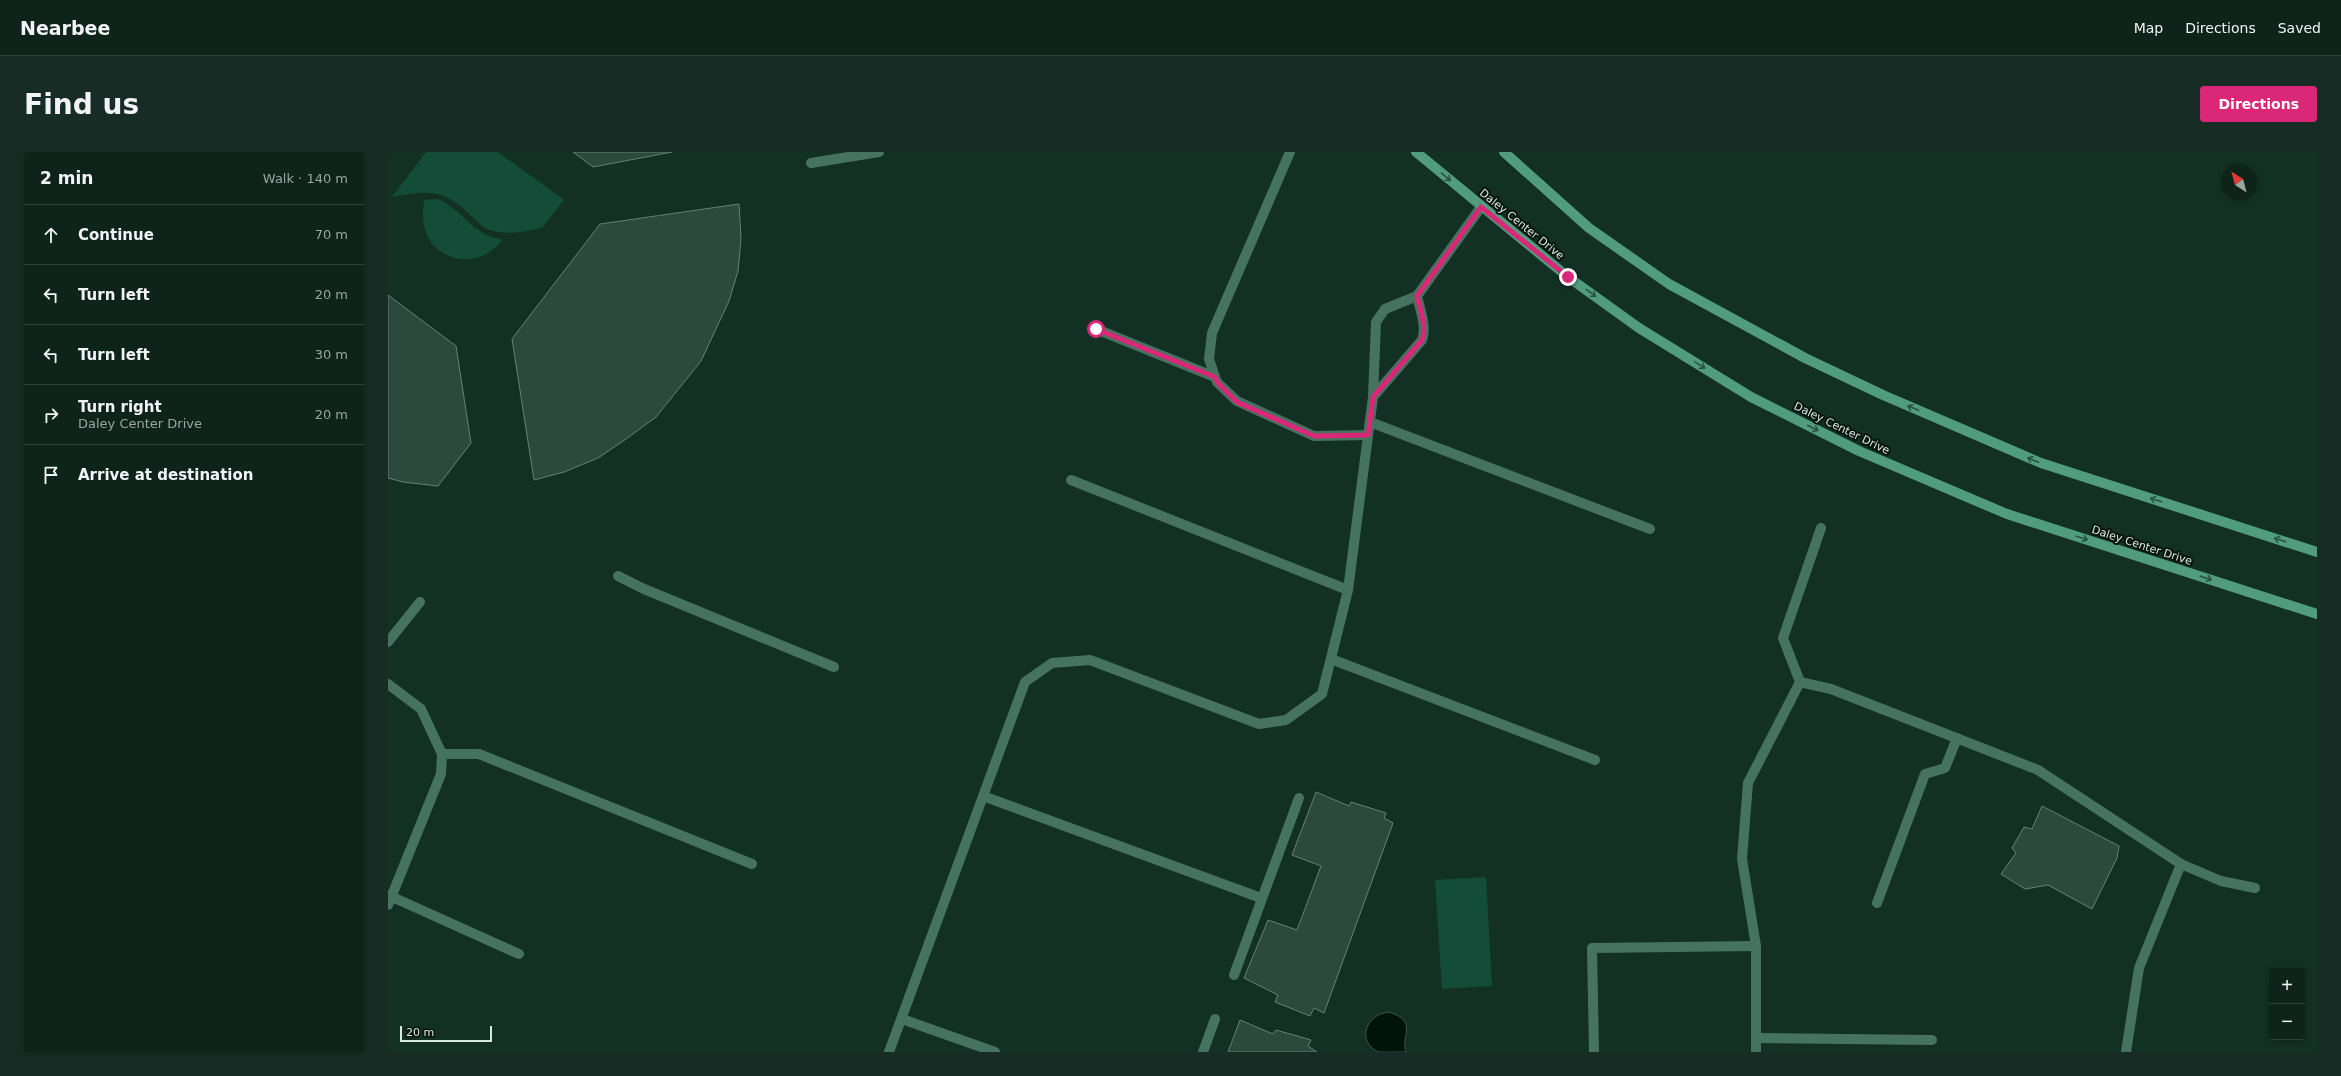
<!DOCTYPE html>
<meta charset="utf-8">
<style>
body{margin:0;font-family:"DejaVu Sans",sans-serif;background:#172c24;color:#f1f3f6}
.controls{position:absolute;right:12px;bottom:12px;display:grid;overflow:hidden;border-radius:4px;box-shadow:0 2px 6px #0003}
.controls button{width:36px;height:36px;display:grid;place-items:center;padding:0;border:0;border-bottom:1px solid #2e413a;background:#0e241b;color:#f1f3f6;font:20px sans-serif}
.compass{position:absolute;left:1833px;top:12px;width:36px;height:36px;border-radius:50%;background:#0e241b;box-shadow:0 2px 6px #0003;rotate:324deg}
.scale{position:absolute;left:12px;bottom:10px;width:92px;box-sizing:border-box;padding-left:4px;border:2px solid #d8e8e0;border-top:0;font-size:11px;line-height:14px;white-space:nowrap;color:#d8e8e0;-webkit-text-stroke:3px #091510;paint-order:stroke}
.stop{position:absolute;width:12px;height:12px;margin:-9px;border:3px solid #db2777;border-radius:50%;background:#fff}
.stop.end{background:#db2777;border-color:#fff;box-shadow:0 1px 4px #0008}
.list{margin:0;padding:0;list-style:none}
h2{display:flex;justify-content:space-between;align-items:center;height:52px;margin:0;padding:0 16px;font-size:17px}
h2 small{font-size:13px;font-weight:400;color:#9ba4a3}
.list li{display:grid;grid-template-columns:26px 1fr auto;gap:12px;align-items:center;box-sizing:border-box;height:60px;padding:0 16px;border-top:1px solid #2e413a}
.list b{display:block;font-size:15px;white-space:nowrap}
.list p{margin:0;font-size:13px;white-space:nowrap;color:#9ba4a3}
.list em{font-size:13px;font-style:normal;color:#9ba4a3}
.icon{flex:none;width:22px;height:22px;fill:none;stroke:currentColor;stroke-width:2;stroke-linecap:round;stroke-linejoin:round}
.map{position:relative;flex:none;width:1929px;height:900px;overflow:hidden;border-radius:4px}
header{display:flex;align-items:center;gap:24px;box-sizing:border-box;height:56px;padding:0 20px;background:#0e241b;border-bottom:1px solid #2e413a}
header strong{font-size:19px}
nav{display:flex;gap:22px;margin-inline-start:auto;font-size:14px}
.intro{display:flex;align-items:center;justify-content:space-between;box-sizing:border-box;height:96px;padding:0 24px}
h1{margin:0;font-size:28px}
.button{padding:10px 18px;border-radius:4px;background:#db2777;color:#fff;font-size:14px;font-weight:700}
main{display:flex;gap:24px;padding:0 24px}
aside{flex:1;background:#0e241b;border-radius:4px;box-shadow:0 2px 6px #0003}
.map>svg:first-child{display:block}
</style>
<header>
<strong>Nearbee</strong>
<nav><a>Map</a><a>Directions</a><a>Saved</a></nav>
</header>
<div class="intro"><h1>Find us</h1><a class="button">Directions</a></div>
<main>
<aside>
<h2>2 min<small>Walk · 140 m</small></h2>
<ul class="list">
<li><svg class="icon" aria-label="ahead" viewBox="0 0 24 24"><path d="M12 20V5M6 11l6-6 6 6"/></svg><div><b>Continue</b></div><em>70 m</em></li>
<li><svg class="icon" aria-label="left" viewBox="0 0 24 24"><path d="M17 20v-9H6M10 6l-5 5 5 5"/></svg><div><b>Turn left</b></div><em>20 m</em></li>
<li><svg class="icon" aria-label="left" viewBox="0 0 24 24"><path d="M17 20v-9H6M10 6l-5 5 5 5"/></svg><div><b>Turn left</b></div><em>30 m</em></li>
<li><svg class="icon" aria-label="right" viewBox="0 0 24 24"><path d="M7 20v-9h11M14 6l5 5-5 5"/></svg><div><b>Turn right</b><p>Daley Center Drive</p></div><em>20 m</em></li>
<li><svg class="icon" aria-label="arrive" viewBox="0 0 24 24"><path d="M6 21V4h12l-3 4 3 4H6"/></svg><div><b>Arrive at destination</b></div></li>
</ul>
</aside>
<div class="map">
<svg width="1929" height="900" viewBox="0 0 1929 900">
<rect width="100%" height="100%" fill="#133024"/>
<!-- green -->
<g fill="#134c38">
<path d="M38 0H110L176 48 154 76C135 80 118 84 99 77 92 74 84 64 78 59 54 36 35 39 4 45Z"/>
<path d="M50 47C76 58 84 84 114 87 111 94 107 96 101 100 84 113 56 108 43 90 34 77 34 62 36 48Z"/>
<polygon points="1098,725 1104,834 1054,837 1047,728"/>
</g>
<!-- water -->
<path fill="#00140a" stroke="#41544a" d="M1001 860C1031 869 1012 885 1018 900 1011 900 996 900 990 900 968 889 978 862 1001 860Z"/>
<!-- building -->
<g fill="#2b493c" stroke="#638374">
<polygon points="185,0 284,0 205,15"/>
<polygon points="351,52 353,87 350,119 341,149 313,209 268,265 238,287 210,306 176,320 146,328 124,187 212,72"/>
<polygon points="0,143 68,194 83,291 50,334 15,330 0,326"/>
<polygon points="928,640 961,654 963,650 998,661 996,666 1005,671 936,861 926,856 922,864 887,850 890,843 856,826 880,768 909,778 933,714 904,703"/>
<polygon points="1654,654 1731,694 1729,706 1704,757 1660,733 1637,737 1613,722 1628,701 1624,696 1636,675 1644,677"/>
<polygon points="852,868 885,882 888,878 923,888 920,894 929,900 840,900"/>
</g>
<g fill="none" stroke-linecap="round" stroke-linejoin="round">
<!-- service -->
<g stroke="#467360" stroke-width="10">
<polyline points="902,0 824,181 821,207 827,225 829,230 849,249 926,284 980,283"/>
<polyline points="423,11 491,0"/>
<polyline points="708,177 827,225"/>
<polyline points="982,270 1262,377"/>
<polyline points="683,328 960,438"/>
<polyline points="230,424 256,437 446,515"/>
<polyline points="0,490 32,450"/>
<polyline points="943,507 1207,608"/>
<polyline points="1412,530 1395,486 1433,376"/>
<polyline points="54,602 91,602 364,712"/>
<polyline points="595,644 873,746"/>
<polyline points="0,743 131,802"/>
<polyline points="1489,751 1537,622 1557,616 1569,586"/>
<polyline points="846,823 911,646"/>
<polyline points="514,867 607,900"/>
<polyline points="1369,886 1544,888"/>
<polyline points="815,900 827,867"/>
</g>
<!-- minor -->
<g stroke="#467360" stroke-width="10">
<path d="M1029 144C1032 158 1039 174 1034 188L985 245 988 170 997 157Z"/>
<polyline points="1029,144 1093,55"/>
<polyline points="1793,712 1833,729 1867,736"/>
<polyline points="501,900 637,530 664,511 702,508 871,572 898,568 934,542 960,438 985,245"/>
<polyline points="1206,900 1204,796 1368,794"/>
<polyline points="1368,900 1368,794 1354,707 1360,631 1412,530 1443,537 1650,618 1793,712 1751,816 1738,900"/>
</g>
<!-- tertiary -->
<polyline stroke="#467360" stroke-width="10" points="0,532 33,557 54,602 53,622 0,753"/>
<!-- secondary -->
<g stroke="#529c7e" stroke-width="10">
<polyline points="1028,0 1180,125 1251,176 1363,245 1471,299 1619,362 1929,462"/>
<polyline points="1116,0 1201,76 1281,132 1417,206 1495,243 1653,311 1929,400"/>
</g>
</g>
<!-- one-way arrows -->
<defs><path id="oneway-shaft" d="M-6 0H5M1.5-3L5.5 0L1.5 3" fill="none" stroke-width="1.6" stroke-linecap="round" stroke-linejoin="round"/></defs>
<g stroke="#2a5242">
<use href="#oneway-shaft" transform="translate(1058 25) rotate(40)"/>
<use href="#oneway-shaft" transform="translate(1203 141) rotate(36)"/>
<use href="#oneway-shaft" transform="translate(1312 213) rotate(32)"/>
<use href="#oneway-shaft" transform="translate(1525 256) rotate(-157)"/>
<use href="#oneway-shaft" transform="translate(1425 276) rotate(27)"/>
<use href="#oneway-shaft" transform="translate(1645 308) rotate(-157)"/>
<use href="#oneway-shaft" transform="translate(1768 348) rotate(-162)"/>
<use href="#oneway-shaft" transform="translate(1694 386) rotate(18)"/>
<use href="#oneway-shaft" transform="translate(1892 388) rotate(-162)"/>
<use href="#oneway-shaft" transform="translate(1818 426) rotate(18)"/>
</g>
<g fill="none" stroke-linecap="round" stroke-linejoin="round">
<!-- route -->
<path stroke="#db2777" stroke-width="5" d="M708 177 827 225 829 230 849 250 926 284 980 283 985 245 1034 188C1039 174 1032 158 1029 144L1093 55 1180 125"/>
</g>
<g text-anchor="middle" stroke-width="4" stroke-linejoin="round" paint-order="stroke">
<!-- street labels -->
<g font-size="11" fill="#d8e8e0" stroke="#091510">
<text transform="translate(1134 72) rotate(39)" y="4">Daley Center Drive</text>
<text transform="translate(1454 276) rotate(26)" y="4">Daley Center Drive</text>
<text transform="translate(1754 393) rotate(18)" y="4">Daley Center Drive</text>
</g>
</g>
</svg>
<div class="controls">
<button>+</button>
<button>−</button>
</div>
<svg class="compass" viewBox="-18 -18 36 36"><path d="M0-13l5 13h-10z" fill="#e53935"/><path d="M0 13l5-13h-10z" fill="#9ba4a3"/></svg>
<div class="scale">20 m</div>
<div class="stop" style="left:708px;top:177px"></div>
<div class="stop end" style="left:1180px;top:125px"></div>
</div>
</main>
